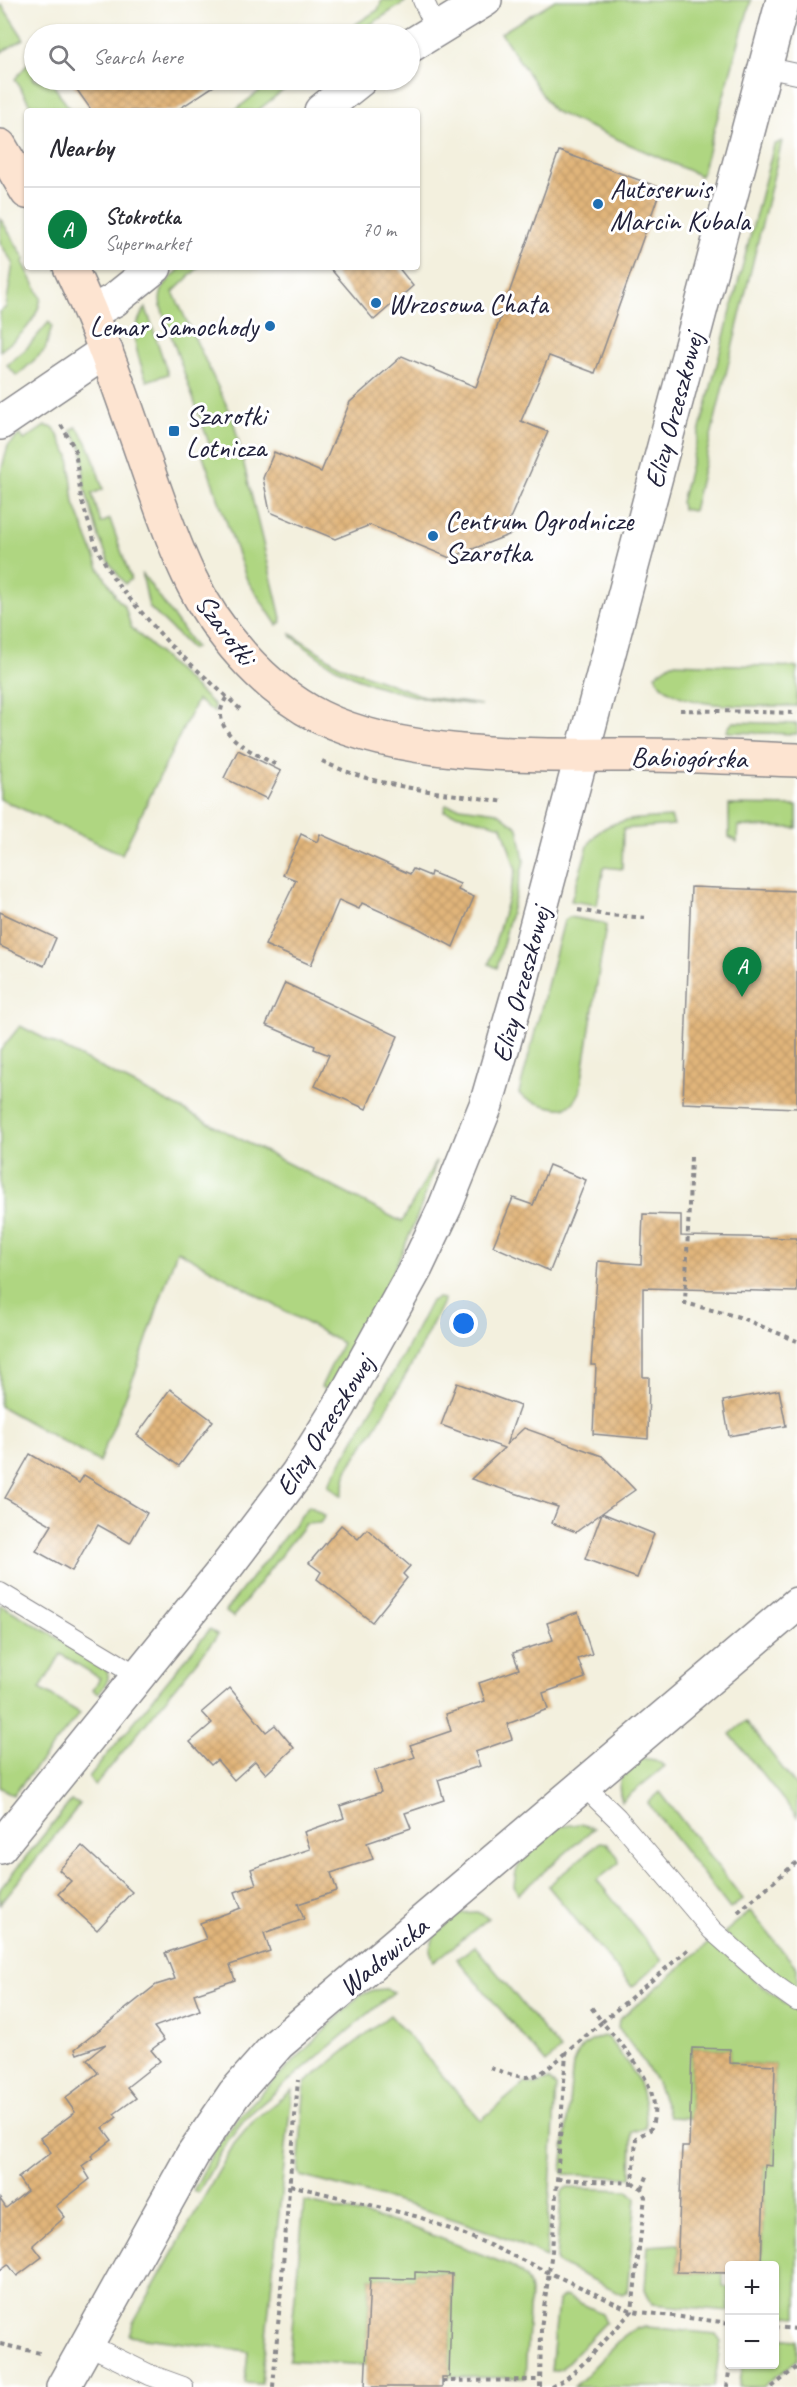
<!DOCTYPE html>
<meta charset="utf-8">
<style>
body{margin:0;font-family:Caveat,sans-serif;background:#f2f2f3;color:#2b2b33}
.controls{position:absolute;right:18px;bottom:18px;display:grid;overflow:hidden;border-radius:6px;box-shadow:0 2px 4px #0004}
.controls button{width:54px;height:54px;display:grid;place-items:center;padding:0;border:0;border-bottom:2px solid #e1e1e2;background:#fff;color:#2b2b33;font:30px sans-serif}
.you{position:absolute;left:464px;top:1324px;width:21px;height:21px;margin:-15px;border:4px solid #fff;border-radius:50%;background:#1a73e8;box-shadow:0 0 0 9px #1a73e833}
.badge{display:grid;place-items:center;width:39px;height:39px;border-radius:50%;background:#0b8043;color:#fff;font-size:20px;font-weight:700}
.pin{position:absolute;translate:-50% -50px;filter:drop-shadow(0 2px 3px #0008)}
.pin::after{content:'';position:absolute;top:32px;width:21px;height:18px;background:inherit;clip-path:polygon(0 0,100% 0,50% 100%)}
.list{margin:0;padding:0;list-style:none}
h2{display:flex;justify-content:space-between;align-items:center;height:78px;margin:0;padding:0 24px;font-size:26px}
h2 small{font-size:20px;font-weight:400;color:#7c7c81}
.list li{display:grid;grid-template-columns:39px 1fr auto;gap:18px;align-items:center;box-sizing:border-box;height:84px;padding:0 24px;border-top:2px solid #e1e1e2}
.list b{display:block;font-size:22px;white-space:nowrap}
.list p{margin:0;font-size:20px;white-space:nowrap;color:#7c7c81}
.list em{font-size:20px;font-style:normal;color:#7c7c81}
.icon{flex:none;width:33px;height:33px;fill:none;stroke:currentColor;stroke-width:2;stroke-linecap:round;stroke-linejoin:round}
.map{position:relative;flex:none;width:797px;height:2387px;overflow:hidden}
.search{position:absolute;background:#fff;box-shadow:0 2px 4px #0004;left:24px;top:24px;width:396px;height:66px;display:flex;align-items:center;gap:15px;box-sizing:border-box;padding:0 21px;border-radius:33px;color:#7c7c81;font-size:22px}
.panel{position:absolute;background:#fff;box-shadow:0 2px 4px #0004;left:24px;top:108px;width:396px;height:162px;border-radius:6px}
.map>svg:first-child{display:block}
</style>
<div class="map">
<svg width="797" height="2387" viewBox="0 0 797 2387">
<defs>
<pattern id="building-cross-hatch" width="8" height="8" patternUnits="userSpaceOnUse" patternTransform="scale(1.5)"><rect width="8" height="8" fill="#e1b57a"/><path d="M0 0l8 8M0 8l8-8" fill="none" stroke="#c19b6a"/></pattern>
</defs>
<rect width="100%" height="100%" fill="#fff"/>
<filter id="ink" filterUnits="userSpaceOnUse"><feTurbulence type="fractalNoise" baseFrequency=".0167" numOctaves="2"/><feDisplacementMap in="SourceGraphic" scale="12" xChannelSelector="R" yChannelSelector="G"/><feConvolveMatrix kernelMatrix="1 2 1 2 8 2 1 2 1" color-interpolation-filters="sRGB"/></filter>
<filter id="wash" filterUnits="userSpaceOnUse"><feTurbulence type="fractalNoise" baseFrequency=".008" numOctaves="4" result="noise"/><feDisplacementMap in="SourceGraphic" scale="24" xChannelSelector="R" yChannelSelector="G"/><feGaussianBlur stdDeviation="1.35" result="paint"/><feColorMatrix in="noise" values="0 0 0 0 0 0 0 0 0 0 0 0 0 0 0 0 0 1.4 0 .05"/><feComposite in="paint" operator="in"/></filter>
<g filter="url(#wash)">
<rect width="100%" height="100%" fill="#f3f0de"/>
<!-- grass -->
<g fill="#afd681" stroke="#687c5e" stroke-width="1.5">
<polygon points="382,0 404,0 405,2 356,34 340,34 378,10"/>
<polygon points="555,0 751,0 701,176 553,111 501,33"/>
<polygon points="2,5 24,39 0,53 0,6"/>
<polygon points="34,56 34,80 50,80 71,111 34,111 15,79"/>
<polygon points="274,80 296,80 257,111 234,111"/>
<polygon points="782,141 693,511 682,509 681,502 774,145"/>
<path d="M0 218 25 259 23 262 41 298C36 324 20 336 0 351V312L6 307 13 263 0 243Z"/>
<path d="M182 267H199L173 292 233 419 282 622 277 625 247 580 201 450 210 446 161 307C157 288 169 280 182 267Z"/>
<path d="M146 308 168 374 147 381C137 355 127 332 146 308Z"/>
<polygon points="49,322 52,326 45,350 17,376 7,365 26,349"/>
<polygon points="45,426 54,428 69,456 74,503 99,568 115,594 114,595 125,607 131,627 214,705 214,712 197,700 122,854 0,799 0,475 8,446 20,434 24,440"/>
<path d="M76 427C91 441 96 469 103 489L92 494 101 523 110 519 131 579 125 584 110 564 99 537 84 485 83 450 71 430Z"/>
<polygon points="142,573 195,647 192,649 149,607"/>
<path d="M291 634 339 665 423 696 481 705C431 701 384 693 338 669 322 661 307 648 292 637Z"/>
<path d="M672 663 797 667V706C762 705 670 713 655 675Z"/>
<polygon points="733,722 797,724 797,734 727,732 728,728"/>
<polygon points="446,805 497,812 518,828 524,861 497,968 489,964 516,870 502,826 444,811"/>
<polygon points="729,805 797,806 797,828 738,826 737,842 729,837"/>
<path d="M671 817 674 825 623 829 622 869 604 867 597 905 571 901 588 846C602 816 642 819 671 817Z"/>
<path d="M569 917 603 923 606 926 580 1092C570 1113 560 1110 540 1104 532 1101 524 1100 519 1093L564 921Z"/>
<path d="M20 1026 402 1222 436 1161C413 1243 370 1317 329 1391L321 1387 342 1343 177 1250 136 1371 99 1462 0 1406V1051Z"/>
<polygon points="437,1298 444,1299 440,1308 411,1366 375,1428 347,1470 342,1496 328,1485 400,1361 431,1301"/>
<polygon points="309,1506 325,1516 320,1523 305,1524 233,1617 225,1611"/>
<path d="M0 1604 102 1664C113 1676 108 1683 98 1694L93 1690 100 1678 61 1654 40 1689 80 1713 13 1795 0 1787Z"/>
<polygon points="210,1629 218,1635 95,1786 89,1777"/>
<polygon points="746,1721 797,1787 797,1817 730,1734"/>
<path d="M641 1758 655 1760 665 1766 622 1801C614 1777 624 1772 641 1758Z"/>
<polygon points="660,1792 743,1899 730,1909 648,1803"/>
<polygon points="71,1801 80,1804 0,1904 0,1889"/>
<polygon points="580,1824 594,1828 518,1894 514,1886 516,1871 525,1854 555,1827"/>
<polygon points="600,1842 607,1843 618,1857 619,1863 597,1880 662,1961 632,1987 548,1886"/>
<polygon points="750,1911 797,1968 797,1994 724,1933"/>
<polygon points="477,1912 489,1918 434,1962 430,1950 434,1936 460,1913"/>
<path d="M711 1941 760 1985 797 2011V2317L775 2315 774 2266 761 2265 765 2165H772L775 2065 730 2063V2049L692 2048 690 2118 669 2117C661 2081 639 2056 618 2027L619 2020Z"/>
<polygon points="475,1946 560,2050 546,2063 457,1959"/>
<polygon points="386,1989 394,1992 246,2117 227,2142 198,2193 193,2191 215,2149 242,2113 359,1996 373,1990"/>
<path d="M390 2015 481 2120 525 2083 535 2085 549 2080 556 2086 546 2257C468 2218 384 2198 300 2176L298 2172 305 2083Z"/>
<path d="M604 2036 608 2038C635 2073 646 2082 646 2128L632 2132 631 2178 564 2174 562 2170 573 2064C578 2049 588 2040 604 2036Z"/>
<polygon points="292,2090 261,2384 245,2383 248,2351 129,2336 133,2323 234,2144 255,2119"/>
<polygon points="566,2188 628,2190 636,2198 627,2292 623,2294 559,2264 556,2259 562,2191"/>
<path d="M304 2201 409 2226 511 2266C523 2273 528 2278 530 2292L525 2378 449 2377 452 2273 416 2272 415 2279 370 2278 366 2365 289 2360Z"/>
<polygon points="678,2244 677,2272 723,2273 723,2287 729,2287 729,2311 652,2304 645,2289 648,2246"/>
<polygon points="565,2296 602,2313 606,2322 561,2369 551,2371 558,2301"/>
<polygon points="647,2327 716,2334 721,2341 714,2387 574,2387 626,2334 636,2328"/>
<polygon points="775,2338 797,2340 797,2360 763,2387 739,2387 743,2365 774,2364"/>
</g>
<g id="blocks">
<!-- building -->
<g fill="url(#building-cross-hatch)">
<polygon points="70,80 223,80 176,111 92,111"/>
<polygon points="559,151 661,188 595,373 549,356 521,421 548,432 508,523 511,534 450,558 370,525 335,539 270,512 263,478 274,452 321,472 350,402 402,356 476,387"/>
<polygon points="329,267 398,267 413,286 374,320"/>
<polygon points="238,750 281,771 267,799 224,778"/>
<polygon points="301,834 317,842 320,834 410,874 413,869 430,876 431,872 460,884 458,890 474,897 453,947 418,928 362,903 359,909 339,900 311,965 265,945 296,880 283,875"/>
<polygon points="691,887 797,891 797,1108 683,1103"/>
<polygon points="0,912 56,938 44,966 0,946"/>
<polygon points="285,983 398,1036 366,1109 315,1086 329,1055 314,1049 315,1046 266,1025"/>
<polygon points="549,1165 586,1180 550,1271 493,1246 513,1198 533,1205"/>
<polygon points="643,1214 681,1215 681,1236 797,1238 797,1292 643,1288 643,1377 649,1377 648,1439 593,1434 596,1365 591,1365 598,1261 641,1264"/>
<polygon points="457,1383 520,1406 506,1445 524,1428 602,1456 635,1490 602,1513 654,1534 637,1578 585,1559 602,1513 576,1532 552,1523 558,1507 471,1479 504,1448 441,1425"/>
<polygon points="170,1389 213,1421 179,1466 137,1435"/>
<polygon points="779,1390 786,1426 729,1436 723,1401"/>
<polygon points="30,1454 79,1483 84,1475 147,1513 130,1543 98,1525 72,1571 36,1551 52,1525 5,1498"/>
<polygon points="341,1525 358,1539 367,1529 410,1566 403,1574 407,1578 372,1622 317,1579 321,1572 309,1563"/>
<polygon points="578,1612 592,1654 578,1659 585,1678 543,1693 548,1709 507,1724 512,1739 475,1752 480,1766 438,1780 444,1800 405,1813 411,1828 367,1843 373,1859 331,1873 337,1891 298,1904 304,1919 264,1933 270,1951 230,1965 235,1980 194,1994 200,2010 154,2027 164,2040 151,2050 160,2061 127,2087 136,2098 114,2114 117,2117 103,2128 112,2140 91,2156 93,2158 82,2166 90,2179 56,2206 65,2217 33,2245 42,2257 17,2276 8,2264 0,2270 0,2199 6,2208 27,2191 18,2178 51,2152 40,2138 75,2112 65,2098 98,2073 87,2059 106,2044 77,2054 75,2049 156,1985 175,1979 165,1953 206,1939 200,1923 241,1908 235,1892 256,1884 251,1869 310,1849 304,1832 344,1818 340,1806 381,1792 374,1771 415,1757 410,1745 451,1731 446,1714 485,1701 479,1683 519,1669 513,1653 553,1640 547,1623"/>
<polygon points="230,1688 266,1732 275,1725 294,1748 266,1774 255,1761 234,1780 217,1760 211,1765 190,1742 212,1723 202,1712"/>
<polygon points="82,1846 132,1892 97,1930 58,1894 71,1881 59,1870"/>
<polygon points="692,2048 730,2049 730,2063 775,2065 772,2166 765,2165 761,2265 729,2265 729,2273 677,2272 682,2147 689,2147"/>
<polygon points="415,2272 452,2274 449,2377 442,2377 442,2387 365,2387 370,2278 415,2279"/>
</g>
</g>
</g>
<g filter="url(#ink)">
<use href="#blocks" fill-opacity="0" stroke="#8a898c" stroke-width="1.5"/>
<g fill="none" stroke-linecap="round" stroke-linejoin="round">
<!-- lane casing -->
<g stroke="#8a898c" stroke-width="22">
<g id="lane">
<polyline points="423,0 436,28"/>
<polyline points="764,67 797,74"/>
<polyline points="0,1593 138,1676"/>
<polyline points="582,1784 617,1818 712,1930 773,1984 797,2001"/>
<polyline points="87,2344 150,2375 183,2387"/>
</g>
</g>
<!-- street casing -->
<g stroke="#8a898c" stroke-width="36">
<g id="street">
<polyline points="410,46 485,0"/>
<polyline points="321,111 360,80"/>
<polyline points="92,312 114,300 155,267"/>
<polyline points="0,423 106,351"/>
<polyline points="0,1847 227,1566 297,1474 339,1407 416,1268 445,1207 486,1105 518,994 783,0"/>
<polyline points="63,2387 193,2154 234,2094 278,2044 797,1604"/>
</g>
</g>
<!-- secondary casing -->
<g stroke="#8a898c" stroke-width="36">
<g id="secondary">
<polyline points="0,146 27,192"/>
<path d="M70 267C99 328 121 392 143 456 157 496 170 536 188 574 215 631 263 688 320 717 406 760 545 755 640 755 692 755 745 758 797 760"/>
</g>
</g>
<!-- path -->
<g stroke="#8a898c" stroke-width="4" stroke-dasharray="4.5 4.5" stroke-linecap="butt">
<polyline points="61,425 75,449 81,499 97,549 117,584 170,645 240,709"/>
<path d="M226 698C224 702 221 707 221 712 219 739 259 755 278 766"/>
<polyline points="680,710 797,713"/>
<path d="M322 761C378 789 445 792 505 802"/>
<polyline points="578,910 606,915 649,918"/>
<polyline points="691,1157 685,1303 739,1317 797,1341"/>
<polyline points="738,1912 797,1862"/>
<path d="M490 2068C532 2081 532 2083 566 2053"/>
<polyline points="557,2179 633,2183"/>
<polyline points="290,2185 419,2217 483,2242 632,2311 730,2323"/>
<polyline points="642,2189 648,2174"/>
<polyline points="774,2327 797,2329"/>
<polyline points="0,2344 40,2353"/>
<polyline points="442,2381 539,2380"/>
<polyline points="273,2387 298,2080"/>
<polyline points="540,2387 541,2328 552,2251 566,2053 602,2022 591,2007"/>
<path d="M551 2387 566 2379 587 2360 632 2311 645 2197 642 2189 633 2183 636 2138 650 2130C668 2091 625 2049 602 2022L689 1949"/>
<polyline points="727,2387 730,2364"/>
<polyline points="772,2387 797,2367"/>
</g>
<!-- lane -->
<use href="#lane" stroke="#fff" stroke-width="20"/>
<!-- street -->
<use href="#street" stroke="#fff" stroke-width="33"/>
<!-- secondary -->
<use href="#secondary" stroke="#fde4d1" stroke-width="33"/>
</g>
</g>
<!-- markers -->
<g fill="#1f6fb2" stroke="#fff" stroke-width="2">
<circle cx="598" cy="204" r="6"/>
<circle cx="376" cy="303" r="6"/>
<circle cx="270" cy="326" r="6"/>
<rect x="168" y="425" width="12" height="12" rx="3"/>
<circle cx="433" cy="536" r="6"/>
</g>
<g text-anchor="middle" stroke-width="6" stroke-linejoin="round" paint-order="stroke">
<!-- poi labels -->
<g font-size="28" fill="#22223b" stroke="#fff" text-anchor="start">
<text x="610" y="198">Autoserwis<tspan x="610" dy="32">Marcin Kubala</tspan></text>
<text x="388" y="313">Wrzosowa Chata</text>
<text x="258" y="336" text-anchor="end">Lemar Samochody</text>
<text x="186" y="425">Szarotki<tspan x="186" dy="32">Lotnicza</tspan></text>
<text x="445" y="530">Centrum Ogrodnicze<tspan x="445" dy="32">Szarotka</tspan></text>
</g>
<!-- street labels -->
<g font-size="28" fill="#22223b" stroke="#fff">
<text transform="translate(673 410) rotate(-75)" y="10">Elizy Orzeszkowej</text>
<text transform="translate(226 629) rotate(53)" y="10">Szarotki</text>
<text transform="translate(689 757) rotate(1)" y="10">Babiogórska</text>
<text transform="translate(520 984) rotate(-75)" y="10">Elizy Orzeszkowej</text>
<text transform="translate(324 1425) rotate(-58)" y="10">Elizy Orzeszkowej</text>
<text transform="translate(383 1956) rotate(-40)" y="10">Wadowicka</text>
</g>
</g>
</svg>
<div class="controls">
<button>+</button>
<button>−</button>
</div>
<div class="you"></div>
<div class="pin badge" style="left:742px;top:997px">A</div>
<div class="search"><svg class="icon" aria-label="search" viewBox="0 0 24 24"><circle cx="10" cy="10" r="6"/><path d="M15 15l6 6"/></svg>Search here</div>
<section class="panel">
<h2>Nearby<small></small></h2>
<ul class="list">
<li><span class="badge">A</span><div><b>Stokrotka</b><p>Supermarket</p></div><em>70 m</em></li>
</ul>
</section>
</div>
